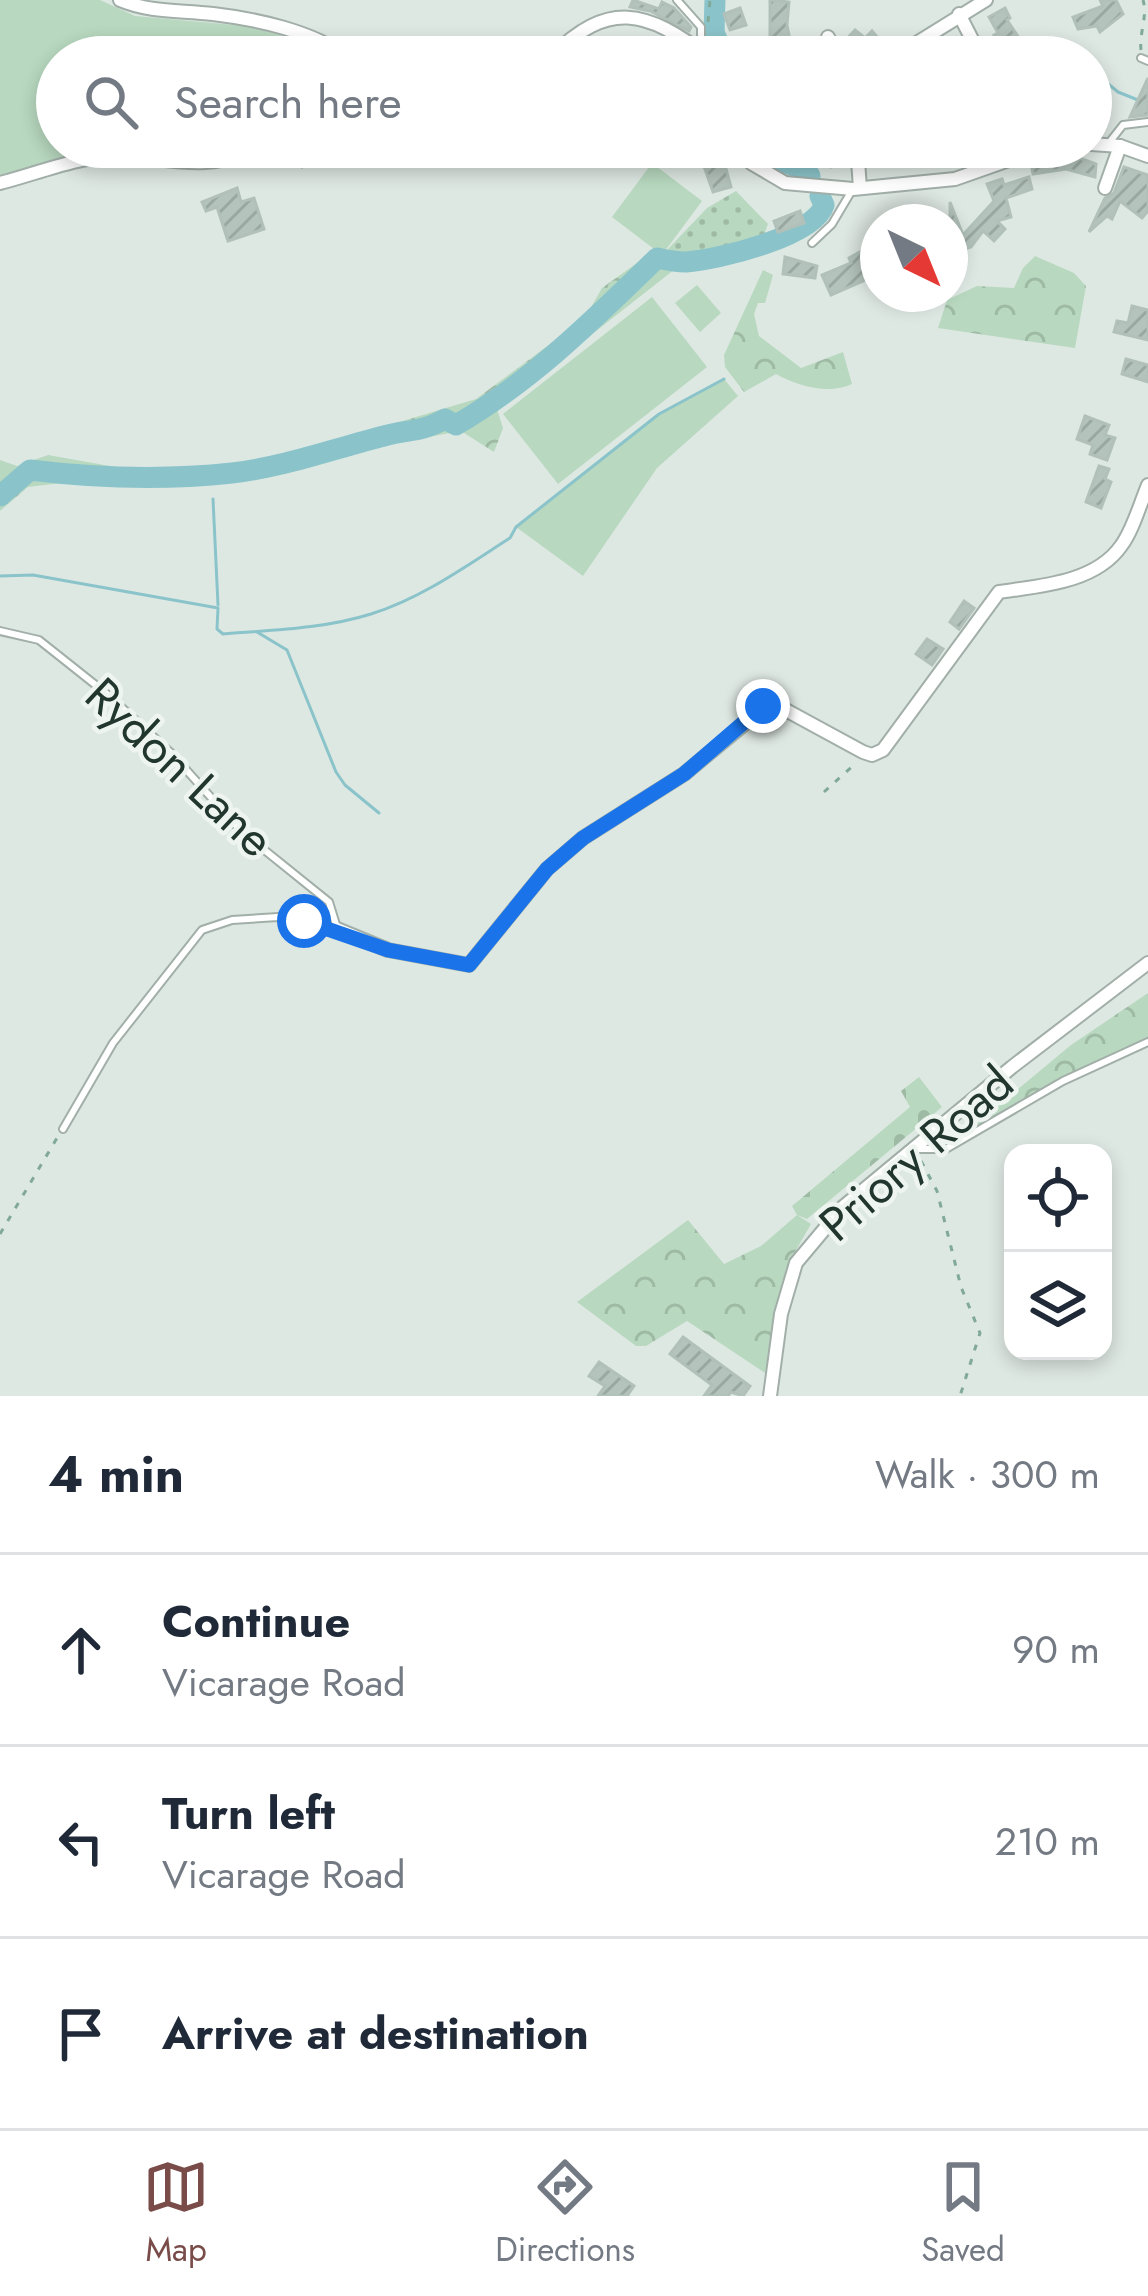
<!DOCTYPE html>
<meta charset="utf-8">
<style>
body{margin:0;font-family:Jost,sans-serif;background:#f6f6f7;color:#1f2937}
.controls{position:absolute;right:36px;bottom:36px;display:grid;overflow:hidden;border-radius:24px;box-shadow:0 6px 18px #0003}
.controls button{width:108px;height:108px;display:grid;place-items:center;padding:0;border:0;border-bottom:3px solid #e0e1e3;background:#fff;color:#1f2937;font:60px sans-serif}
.compass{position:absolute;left:860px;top:204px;width:108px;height:108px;border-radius:50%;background:#fff;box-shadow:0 6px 18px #0003;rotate:137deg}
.stop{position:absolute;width:36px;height:36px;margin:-27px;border:9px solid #1a73e8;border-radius:50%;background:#fff}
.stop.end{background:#1a73e8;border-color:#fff;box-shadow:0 3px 12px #0008}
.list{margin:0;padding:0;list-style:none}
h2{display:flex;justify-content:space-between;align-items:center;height:156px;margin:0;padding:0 48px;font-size:51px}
h2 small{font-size:39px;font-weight:400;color:#747a83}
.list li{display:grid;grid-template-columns:78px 1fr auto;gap:36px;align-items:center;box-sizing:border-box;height:192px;padding:0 48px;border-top:3px solid #e0e1e3}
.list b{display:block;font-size:45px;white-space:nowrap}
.list p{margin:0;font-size:39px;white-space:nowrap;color:#747a83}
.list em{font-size:39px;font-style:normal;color:#747a83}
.icon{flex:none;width:66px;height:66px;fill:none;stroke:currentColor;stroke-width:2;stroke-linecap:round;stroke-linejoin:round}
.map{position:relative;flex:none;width:1148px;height:1396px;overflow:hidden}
.search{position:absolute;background:#fff;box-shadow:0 6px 18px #0003;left:36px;right:36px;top:36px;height:132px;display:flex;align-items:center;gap:30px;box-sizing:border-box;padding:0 42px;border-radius:66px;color:#747a83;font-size:45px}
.sheet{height:732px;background:#fff}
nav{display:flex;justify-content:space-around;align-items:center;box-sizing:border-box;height:168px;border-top:3px solid #e0e1e3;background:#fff;font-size:33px;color:#747a83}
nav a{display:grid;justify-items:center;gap:6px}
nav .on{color:#794c49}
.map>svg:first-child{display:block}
</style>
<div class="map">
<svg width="1148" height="1396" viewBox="0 0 1148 1396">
<defs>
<pattern id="forest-crowns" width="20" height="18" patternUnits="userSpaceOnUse" patternTransform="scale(3)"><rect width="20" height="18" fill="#b8d8bf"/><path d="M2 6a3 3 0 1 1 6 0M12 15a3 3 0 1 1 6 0" fill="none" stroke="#9ebaa4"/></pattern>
<pattern id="cemetery-stones" width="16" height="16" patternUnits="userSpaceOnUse" patternTransform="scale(3)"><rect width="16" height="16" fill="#b8d8bf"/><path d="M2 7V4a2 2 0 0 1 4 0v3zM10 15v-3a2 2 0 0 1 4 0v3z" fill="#9ebaa4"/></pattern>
<pattern id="park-dots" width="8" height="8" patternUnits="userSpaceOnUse" patternTransform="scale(3)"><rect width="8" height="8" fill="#b8d8bf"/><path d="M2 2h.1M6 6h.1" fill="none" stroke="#9ebaa4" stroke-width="1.8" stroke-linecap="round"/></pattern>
<pattern id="building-hatch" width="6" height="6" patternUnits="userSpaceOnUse" patternTransform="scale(3)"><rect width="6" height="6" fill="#b4c3bc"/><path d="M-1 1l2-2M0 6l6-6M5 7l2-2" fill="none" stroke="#9aa8a2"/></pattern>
</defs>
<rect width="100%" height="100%" fill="#dee8e3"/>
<!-- green -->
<g fill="#b8d8bf">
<polygon points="0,0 100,0 135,16 246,26 310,43 339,57 57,57 57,147 108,147 0,175"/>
<polygon points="108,147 243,147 188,160"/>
<polygon points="652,163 702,201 662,255 612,217"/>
<polygon points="697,285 721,313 700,332 675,303"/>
<polygon points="652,297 707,367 558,484 503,414"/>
<polygon points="724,379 738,396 657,468 583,576 516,527 659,414"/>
</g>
<!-- forest -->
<g fill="url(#forest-crowns)">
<polygon points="655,250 667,250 684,262 497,409 503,428 494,452 461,431 346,452 266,476 212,483 77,481 28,487 0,511 0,460 17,466 48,455 121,468 249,467 476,399 585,318 602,288"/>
<polygon points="1035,256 1074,273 1086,286 1075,348 938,328 947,300 977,286 1014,288 1023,268"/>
<path d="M763 270 773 275 765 303H758L754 314 759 336 801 368 843 352 852 384C829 395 797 386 776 374L744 392 725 367 724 355Z"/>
<polygon points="1148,993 1148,1042 1063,1081 946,1149 1071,1045"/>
<polygon points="797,1215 811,1224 792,1257 765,1373 687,1321 646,1346 636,1346 577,1302 688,1220 724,1264 761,1246"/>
</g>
<!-- cemetery -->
<polygon fill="url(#cemetery-stones)" points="919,1077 942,1107 807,1219 797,1215 792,1206 910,1107 901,1091"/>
<!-- park -->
<polygon fill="url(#park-dots)" points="736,191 768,224 761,243 684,262 667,250 707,208"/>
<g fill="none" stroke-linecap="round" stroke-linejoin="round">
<!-- stream -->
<g stroke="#8ac4ca" stroke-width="3">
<polyline points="990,48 997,57"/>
<polyline points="1091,80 1101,78 1118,92 1138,100"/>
<polyline points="213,499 218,605"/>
<path d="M0 576 33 575 218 608 217 629 223 634C272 630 323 629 371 614 422 598 466 566 510 538L516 527 659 414 724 379"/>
<polyline points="257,632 287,650 336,772 345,785 379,813"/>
</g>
<!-- river -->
<g stroke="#8ac4ca" stroke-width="21">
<polyline points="715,0 714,32 724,57"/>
<polyline points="765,147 774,158 807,171 810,176"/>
<path d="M0 496 30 470C95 478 167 480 232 473 284 467 333 449 384 436 410 429 419 433 445 419L456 425C533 380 593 320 657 258 666 260 677 262 686 262 718 260 815 236 824 205L820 196"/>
</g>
</g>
<!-- building -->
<g fill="url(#building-hatch)" stroke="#b1c1ba" stroke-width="3">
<polygon points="633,0 659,9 662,2 674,8 691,27 689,31 650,11 630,7"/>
<polygon points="770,0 789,2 787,25 791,45 794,44 797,53 792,57 780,57 776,44 770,45"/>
<polygon points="1100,0 1116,0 1123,14 1100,32 1097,26 1078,29 1073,17 1103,6"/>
<polygon points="740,8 746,25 730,30 724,14"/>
<polygon points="1005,8 1010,18 1007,20 1021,41 1009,49 1005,42 1000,45 994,35 998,33 989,17"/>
<polygon points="855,30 865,38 872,31 878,38 863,53 856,47 848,56 842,44"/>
<polygon points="1148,78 1148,115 1130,117"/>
<polygon points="306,147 328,147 302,167 293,156"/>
<polygon points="706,147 720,147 731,187 713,192 698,149"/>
<polygon points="782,147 836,147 831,167 780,155"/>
<polygon points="924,147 966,147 966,149 929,161"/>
<polygon points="1071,155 1096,164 1095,177 1066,169 1033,174 1031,163"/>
<polygon points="1124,167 1148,175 1148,211 1142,218 1120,201 1112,219 1107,216 1089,232 1105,198 1114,193"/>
<polygon points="1029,177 1032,189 1006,198 1011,217 997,221 1005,229 994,241 983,231 971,247 950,254 950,202 963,235 994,201 987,184 1002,179 1004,185"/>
<polygon points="237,188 241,202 254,198 264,229 228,241 217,207 206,211 202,202"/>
<polygon points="800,211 804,223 778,232 774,221"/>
<polygon points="876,243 878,267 867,270 870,278 831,295 822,275 851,263 849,258"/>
<polygon points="785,257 817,266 815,278 783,274"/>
<polygon points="1132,306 1148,310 1148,340 1114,332 1117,321 1128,323"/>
<polygon points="1126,359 1148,365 1148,382 1122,374"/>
<polygon points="1085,416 1109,425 1105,435 1115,438 1107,460 1090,454 1093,445 1077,439"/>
<polygon points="1099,466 1109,469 1105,479 1111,482 1101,508 1086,502"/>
<polygon points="964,601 974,608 959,629 950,622"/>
<polygon points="927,639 943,649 932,665 916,654"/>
<polygon points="683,1337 750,1386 743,1396 731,1392 728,1396 704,1396 712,1385 670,1354"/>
<polygon points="599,1362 634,1386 627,1396 598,1396 605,1386 589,1376"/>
</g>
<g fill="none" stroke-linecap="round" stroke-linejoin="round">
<!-- service casing -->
<g stroke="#a2afa9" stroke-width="10">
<g id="service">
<polyline points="677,0 701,27 701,48"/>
<polyline points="1141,58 1148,61"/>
<polyline points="1108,144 1123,125 1148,122"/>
<polyline points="812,243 832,224 851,192"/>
<polyline points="0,631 39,640 107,694 172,754 242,832 329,902 337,928"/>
<polyline points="63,1129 113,1043 202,930 232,920 278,917 337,929"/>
<polyline points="915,1149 946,1149 1063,1081 1148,1042"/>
</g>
</g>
<!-- minor casing -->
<g stroke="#a2afa9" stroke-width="16">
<g id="minor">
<path d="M120 0C151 13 181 10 213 14 256 19 312 31 347 57"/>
<polyline points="959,14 981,57"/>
<polyline points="828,37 837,57"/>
<path d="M551 57C608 0 646 9 708 57"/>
<polyline points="894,57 986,0"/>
<polyline points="1091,144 1120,146 1148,156"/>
<polyline points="745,147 751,163 785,183 853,189 955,179 1046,147"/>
<polyline points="857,147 860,188"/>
<path d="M0 183C32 175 78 157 110 156 166 155 201 176 257 147"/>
<polyline points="1105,188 1120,146"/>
<path d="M337 929 388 950 469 965 547 869 583 838 684 774 771 702 863 752 872 755 883 750 999 592C1039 586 1095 583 1121 546 1133 530 1140 504 1148 485"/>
<polyline points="770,1396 781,1314 796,1263 843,1207 1012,1067 1148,963"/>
</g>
</g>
<!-- path -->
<g stroke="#81a99a" stroke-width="3" stroke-dasharray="6 9" stroke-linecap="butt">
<polyline points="708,22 710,0"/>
<path d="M1141 50C1139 33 1148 16 1143 0"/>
<polyline points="824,792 857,762"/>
<polyline points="921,1161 937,1191 961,1287 980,1333 960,1396"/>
<polyline points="0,1234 57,1138"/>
</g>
<!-- service -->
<use href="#service" stroke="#fff" stroke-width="6"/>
<!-- minor -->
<use href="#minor" stroke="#fff" stroke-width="12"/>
</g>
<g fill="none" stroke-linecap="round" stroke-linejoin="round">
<!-- route -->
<polyline stroke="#1a73e8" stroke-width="15" points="304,921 388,950 469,965 547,869 583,838 684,774 763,706"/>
</g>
<g text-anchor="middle" stroke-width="9" stroke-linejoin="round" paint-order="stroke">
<!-- street labels -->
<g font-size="48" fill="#21362f" stroke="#eef5f1">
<text transform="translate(180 767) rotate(43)" y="17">Rydon Lane</text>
<text transform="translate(916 1153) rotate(-41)" y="17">Priory Road</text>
</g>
</g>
</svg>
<div class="controls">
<button><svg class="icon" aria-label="locate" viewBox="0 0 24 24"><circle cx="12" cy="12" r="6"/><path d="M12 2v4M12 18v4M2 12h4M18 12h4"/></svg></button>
<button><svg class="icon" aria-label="layers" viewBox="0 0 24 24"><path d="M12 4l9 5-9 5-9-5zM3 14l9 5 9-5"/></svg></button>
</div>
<svg class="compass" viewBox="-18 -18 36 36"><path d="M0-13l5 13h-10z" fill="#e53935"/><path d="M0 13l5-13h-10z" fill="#747a83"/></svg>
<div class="stop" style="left:304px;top:921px"></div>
<div class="stop end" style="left:763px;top:706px"></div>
<div class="search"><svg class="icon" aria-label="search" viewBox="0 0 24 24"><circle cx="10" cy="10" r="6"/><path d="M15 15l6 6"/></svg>Search here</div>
</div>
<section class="sheet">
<h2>4 min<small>Walk · 300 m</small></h2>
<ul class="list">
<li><svg class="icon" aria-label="ahead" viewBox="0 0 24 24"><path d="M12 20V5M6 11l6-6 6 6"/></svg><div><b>Continue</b><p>Vicarage Road</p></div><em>90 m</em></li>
<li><svg class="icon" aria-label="left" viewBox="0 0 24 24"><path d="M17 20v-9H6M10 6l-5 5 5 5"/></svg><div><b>Turn left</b><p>Vicarage Road</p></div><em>210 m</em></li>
<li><svg class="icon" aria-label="arrive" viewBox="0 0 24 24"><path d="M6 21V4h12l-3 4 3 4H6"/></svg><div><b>Arrive at destination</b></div></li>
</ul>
</section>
<nav>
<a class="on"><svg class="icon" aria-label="map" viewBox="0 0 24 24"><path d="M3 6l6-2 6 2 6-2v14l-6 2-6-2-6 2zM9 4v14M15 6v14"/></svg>Map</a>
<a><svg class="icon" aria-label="directions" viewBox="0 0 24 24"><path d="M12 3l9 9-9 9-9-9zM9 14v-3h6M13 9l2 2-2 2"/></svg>Directions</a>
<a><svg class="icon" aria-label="saved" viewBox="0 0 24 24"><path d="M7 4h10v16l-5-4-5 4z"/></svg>Saved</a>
</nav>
